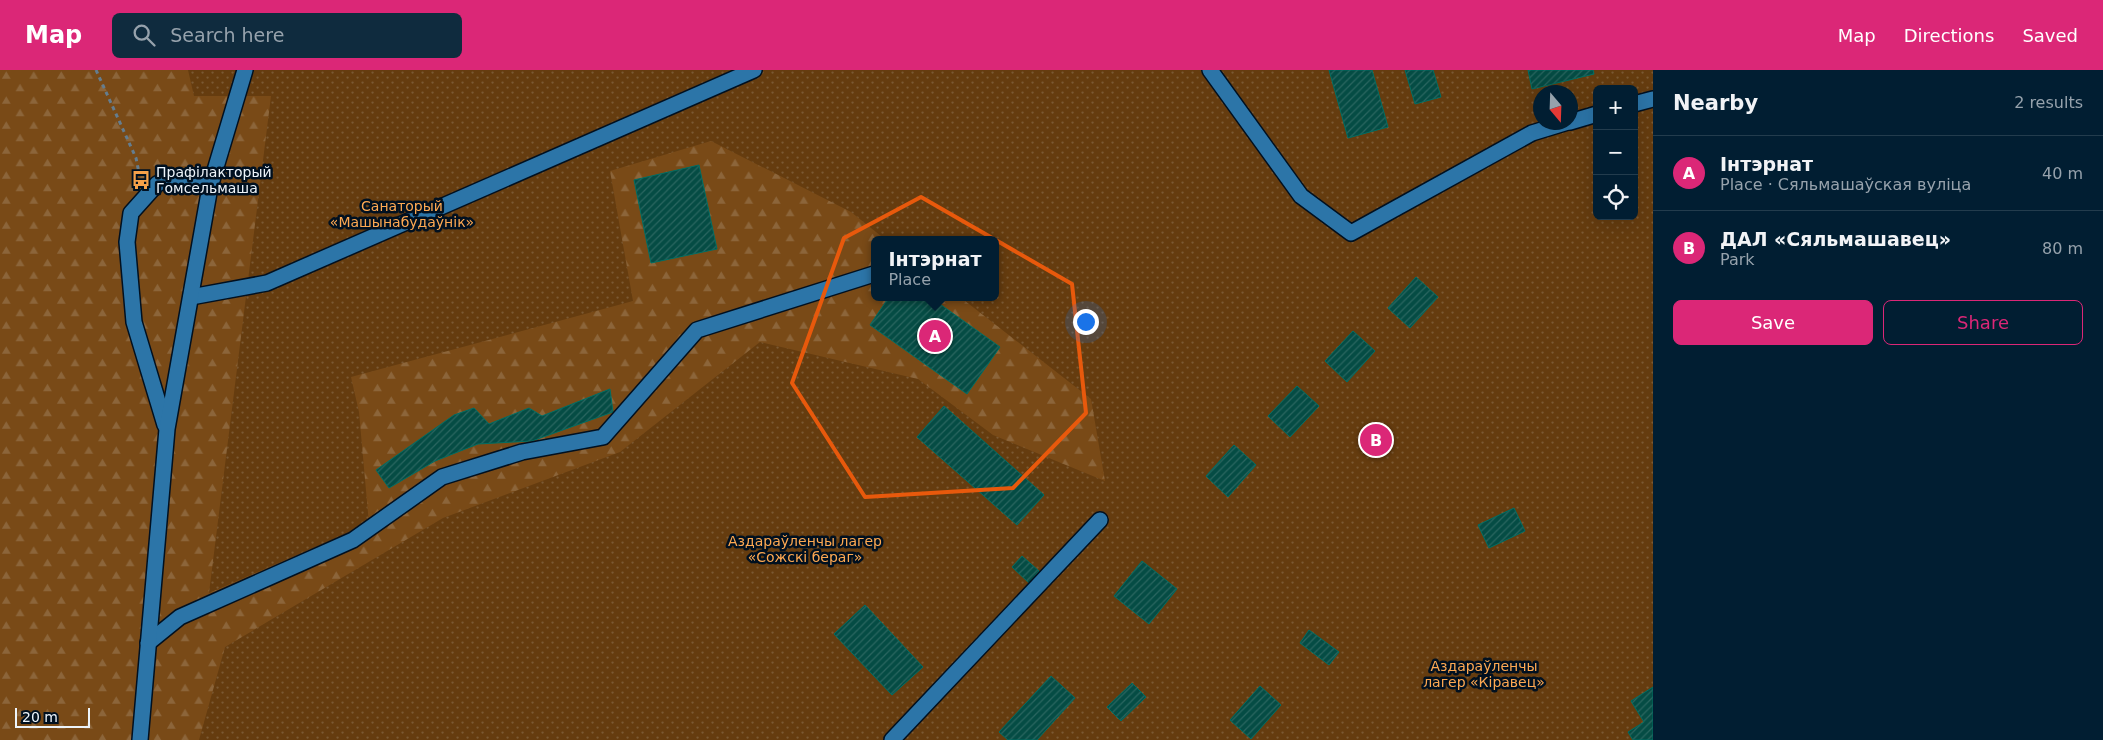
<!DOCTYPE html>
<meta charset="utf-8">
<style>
body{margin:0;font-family:"DejaVu Sans",sans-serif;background:#0f2b3e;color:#f1f3f6}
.controls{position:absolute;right:15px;top:15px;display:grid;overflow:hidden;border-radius:8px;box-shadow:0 5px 20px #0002}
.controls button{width:45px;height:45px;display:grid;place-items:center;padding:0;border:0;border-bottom:1px solid #233c4d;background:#011e32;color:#f1f3f6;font:25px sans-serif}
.compass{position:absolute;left:1533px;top:15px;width:45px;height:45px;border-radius:50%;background:#011e32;box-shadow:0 5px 20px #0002;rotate:161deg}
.scale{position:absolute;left:15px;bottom:12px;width:75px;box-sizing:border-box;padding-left:5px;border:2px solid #edf4fa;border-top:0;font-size:14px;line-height:18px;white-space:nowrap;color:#edf4fa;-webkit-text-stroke:4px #001020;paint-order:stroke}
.you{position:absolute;left:1085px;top:251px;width:18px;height:18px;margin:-12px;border:4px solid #fff;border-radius:50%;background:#1a73e8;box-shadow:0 0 0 8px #1a73e833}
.badge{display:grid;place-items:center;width:32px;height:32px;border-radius:50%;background:#db2777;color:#fff;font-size:16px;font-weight:700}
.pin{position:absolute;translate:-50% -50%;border:2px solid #fff;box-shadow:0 1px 5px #0006}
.popup{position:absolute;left:871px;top:166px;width:128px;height:65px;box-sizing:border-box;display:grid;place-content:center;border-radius:8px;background:#011e32;filter:drop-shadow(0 1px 4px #0005);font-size:16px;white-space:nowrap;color:#96a2ac}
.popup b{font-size:19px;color:#f1f3f6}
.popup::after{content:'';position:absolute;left:50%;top:100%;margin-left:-10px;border:10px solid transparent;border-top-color:#011e32}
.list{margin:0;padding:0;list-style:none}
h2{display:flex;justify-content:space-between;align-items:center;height:65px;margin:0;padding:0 20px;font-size:21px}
h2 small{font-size:16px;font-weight:400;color:#96a2ac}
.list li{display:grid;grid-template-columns:32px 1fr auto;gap:15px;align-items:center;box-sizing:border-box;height:75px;padding:0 20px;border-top:1px solid #233c4d}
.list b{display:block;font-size:19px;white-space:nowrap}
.list p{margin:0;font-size:16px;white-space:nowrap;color:#96a2ac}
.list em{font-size:16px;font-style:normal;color:#96a2ac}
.actions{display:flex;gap:10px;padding:15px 20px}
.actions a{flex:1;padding:11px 0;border:1px solid #db2777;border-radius:8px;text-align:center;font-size:18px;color:#db2777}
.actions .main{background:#db2777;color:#fff}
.icon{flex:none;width:28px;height:28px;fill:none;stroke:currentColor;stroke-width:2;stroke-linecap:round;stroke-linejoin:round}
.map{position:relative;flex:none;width:1653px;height:670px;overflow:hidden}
header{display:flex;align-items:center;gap:30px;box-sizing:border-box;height:70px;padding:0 25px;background:#db2777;color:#fff}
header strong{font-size:24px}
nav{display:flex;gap:28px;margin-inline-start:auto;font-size:18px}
.search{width:350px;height:45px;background:#0f2b3e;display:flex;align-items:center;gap:12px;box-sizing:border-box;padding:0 18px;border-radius:8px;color:#96a2ac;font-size:19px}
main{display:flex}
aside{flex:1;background:#011e32}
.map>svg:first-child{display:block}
</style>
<header>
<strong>Map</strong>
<div class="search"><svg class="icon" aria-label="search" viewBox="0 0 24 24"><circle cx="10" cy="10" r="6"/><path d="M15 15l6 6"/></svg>Search here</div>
<nav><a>Map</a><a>Directions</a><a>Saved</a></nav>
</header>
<main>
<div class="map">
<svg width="1653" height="670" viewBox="0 0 1653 670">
<defs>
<pattern id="forest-firs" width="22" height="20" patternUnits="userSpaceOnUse" patternTransform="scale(1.25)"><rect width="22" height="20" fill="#794a17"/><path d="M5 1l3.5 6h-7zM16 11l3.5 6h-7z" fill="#8c653a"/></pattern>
<pattern id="park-dots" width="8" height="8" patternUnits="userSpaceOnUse" patternTransform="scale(1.25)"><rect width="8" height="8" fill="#653c0f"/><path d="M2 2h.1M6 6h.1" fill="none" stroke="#7b5933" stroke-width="1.8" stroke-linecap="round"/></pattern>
<pattern id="building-hatch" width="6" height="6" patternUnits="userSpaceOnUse" patternTransform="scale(1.25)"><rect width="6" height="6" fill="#054c44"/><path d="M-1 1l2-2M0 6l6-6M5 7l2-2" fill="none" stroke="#2a6660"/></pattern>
</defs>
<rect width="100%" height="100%" fill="#012842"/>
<!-- forest -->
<path fill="url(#forest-firs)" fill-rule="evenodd" d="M0 0H1653V670H0ZM1597 19H1634V146H1597ZM1540 22H1570V52H1540ZM875 170H995V227H875Z"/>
<!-- park -->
<path fill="url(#park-dots)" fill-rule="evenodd" d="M188 0H1653V670H199L225 577 443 448 620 382 760 272 918 309 993 365 1105 411 1091 329 960 227H995V170H886L851 142 711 71 610 101 633 231 351 307 359 342 369 454 209 523 271 26H194ZM1597 19H1634V146H1597ZM1540 22H1570V52H1540Z"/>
<!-- building -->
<g fill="url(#building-hatch)" stroke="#006e64">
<polygon points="1329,0 1372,0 1388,57 1348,68"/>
<polygon points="1405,0 1433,0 1441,27 1415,34"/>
<polygon points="1528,0 1593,0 1594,4 1532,19"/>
<polygon points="699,95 717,179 651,193 634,110"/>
<polygon points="1416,207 1438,227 1410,258 1388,238"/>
<polygon points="889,227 930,227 1000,277 967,324 870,255"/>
<polygon points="1353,261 1375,281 1347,312 1325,291"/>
<polygon points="1297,316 1319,336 1290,367 1268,346"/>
<polygon points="610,319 613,342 532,371 478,374 435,391 389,418 376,400 454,345 474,338 489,354 529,338 542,346"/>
<polygon points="944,336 1044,425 1017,455 917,367"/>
<polygon points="1234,375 1256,395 1228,427 1206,406"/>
<polygon points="1514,438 1525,461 1489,478 1478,455"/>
<polygon points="1022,486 1039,501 1029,513 1012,497"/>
<polygon points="1142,491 1177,519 1149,554 1114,526"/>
<polygon points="865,535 923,597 892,625 834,564"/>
<polygon points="1309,560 1339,582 1329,595 1300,573"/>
<polygon points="1051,606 1075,628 1037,670 1008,670 999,662"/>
<polygon points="1132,613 1146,627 1121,651 1107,637"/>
<polygon points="1260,616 1281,635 1251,669 1230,650"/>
<polygon points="1653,617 1653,670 1633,670 1628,662 1644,652 1631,631"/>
</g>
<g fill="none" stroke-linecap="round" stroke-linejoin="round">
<!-- minor casing -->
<g stroke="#001020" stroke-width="18">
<g id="minor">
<polyline points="1210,0 1301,126 1351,163 1532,63 1568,52"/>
<polyline points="1634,34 1653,29"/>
<polyline points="1570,52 1597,44"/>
<polyline points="191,227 267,213 754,0"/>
<polyline points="165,355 134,252 127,172 131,143 157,114 169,108 192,110 210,117"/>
<polyline points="148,573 180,547 353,470 442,407 522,382 603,367 697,260 874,204"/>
<polyline points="140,670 167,359 210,117 245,0"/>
<polyline points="892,670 1100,450"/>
</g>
</g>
<!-- path -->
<polyline stroke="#647d8f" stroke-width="3" stroke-dasharray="4 4" stroke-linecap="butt" points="96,0 136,88 139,103"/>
<!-- minor -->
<use href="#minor" stroke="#2c75a8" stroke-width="15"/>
</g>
<!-- marked area -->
<path fill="none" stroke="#e8590c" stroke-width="4" stroke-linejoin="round" d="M921 127 1072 214 1086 343 1013 418 865 427 792 313 844 168Z"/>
<!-- icons -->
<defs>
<g id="bus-bare" transform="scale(1.5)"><path d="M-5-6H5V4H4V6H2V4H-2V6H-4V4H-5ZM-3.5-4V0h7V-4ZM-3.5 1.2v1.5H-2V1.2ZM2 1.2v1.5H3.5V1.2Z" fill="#f7a149" stroke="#001020" stroke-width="2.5" paint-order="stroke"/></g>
</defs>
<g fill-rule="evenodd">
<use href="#bus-bare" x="141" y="110"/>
</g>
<g text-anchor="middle" stroke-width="5" stroke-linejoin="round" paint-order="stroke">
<!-- poi labels -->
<g font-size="14" fill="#edf4fa" stroke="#001020" text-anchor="start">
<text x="156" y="107">Прафілакторый<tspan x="156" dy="16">Гомсельмаша</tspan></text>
</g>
<!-- park labels -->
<g font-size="14" fill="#fea952" stroke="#001020">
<text x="402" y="141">Санаторый<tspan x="402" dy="16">«Машынабудаўнік»</tspan></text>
<text x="805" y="476">Аздараўленчы лагер<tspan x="805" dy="16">«Сожскі бераг»</tspan></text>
<text x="1484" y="601">Аздараўленчы<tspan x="1484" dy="16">лагер «Кіравец»</tspan></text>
</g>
</g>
</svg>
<div class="controls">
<button>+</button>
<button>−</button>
<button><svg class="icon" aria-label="locate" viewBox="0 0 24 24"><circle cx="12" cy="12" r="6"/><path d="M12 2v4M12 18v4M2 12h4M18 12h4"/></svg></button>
</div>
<svg class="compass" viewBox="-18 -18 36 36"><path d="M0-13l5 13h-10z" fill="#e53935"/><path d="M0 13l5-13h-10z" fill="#96a2ac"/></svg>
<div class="scale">20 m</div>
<div class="you"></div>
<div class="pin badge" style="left:935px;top:266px">A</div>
<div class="popup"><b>Інтэрнат</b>Place</div>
<div class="pin badge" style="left:1376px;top:370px">B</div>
</div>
<aside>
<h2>Nearby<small>2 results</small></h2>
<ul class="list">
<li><span class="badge">A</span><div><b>Інтэрнат</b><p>Place · Сяльмашаўская вуліца</p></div><em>40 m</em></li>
<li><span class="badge">B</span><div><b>ДАЛ «Сяльмашавец»</b><p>Park</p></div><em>80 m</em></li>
</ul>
<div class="actions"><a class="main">Save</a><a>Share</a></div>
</aside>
</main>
